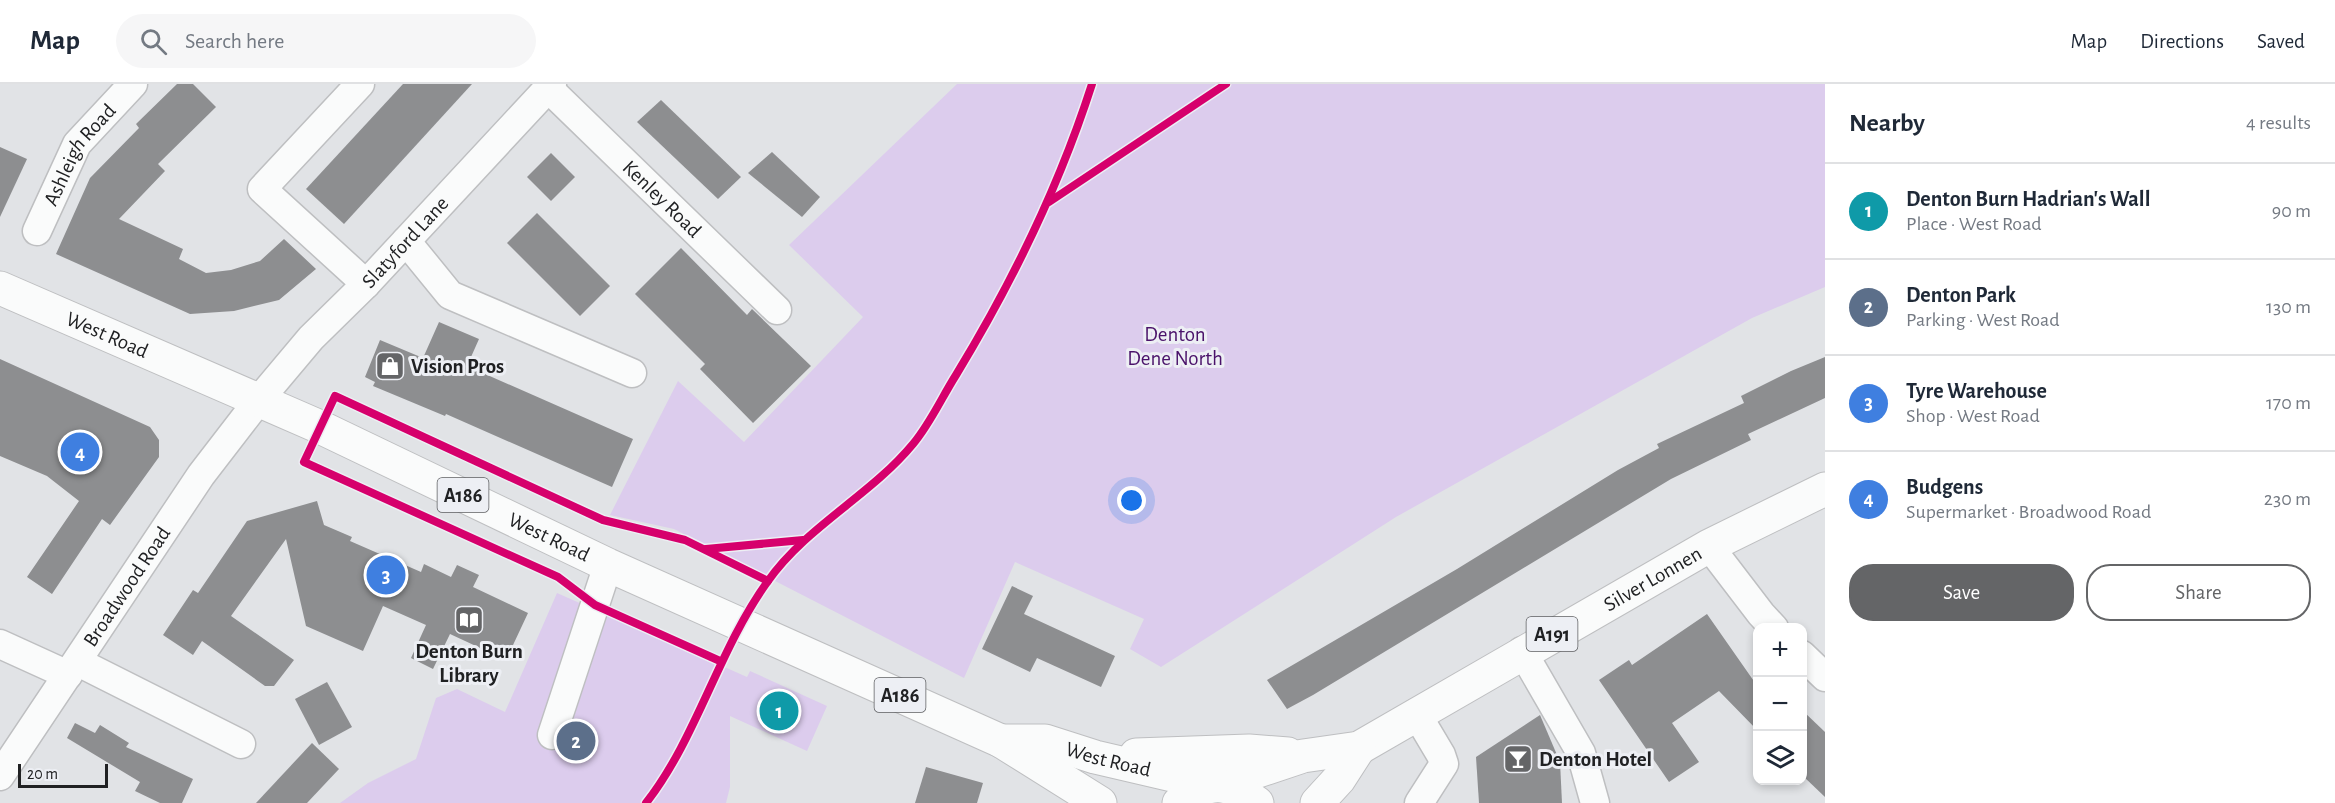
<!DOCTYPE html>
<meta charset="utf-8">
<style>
body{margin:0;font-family:"Alegreya Sans",sans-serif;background:#f6f6f7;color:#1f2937}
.controls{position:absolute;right:18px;bottom:18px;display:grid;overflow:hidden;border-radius:12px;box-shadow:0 3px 9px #0003}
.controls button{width:54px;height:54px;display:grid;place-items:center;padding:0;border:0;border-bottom:2px solid #e0e1e3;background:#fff;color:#1f2937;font:30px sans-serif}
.scale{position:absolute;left:18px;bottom:15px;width:90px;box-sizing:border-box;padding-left:6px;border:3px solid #202123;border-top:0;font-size:16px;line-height:21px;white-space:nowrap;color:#202123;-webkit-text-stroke:4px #edeff4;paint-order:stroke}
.you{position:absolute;left:1132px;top:417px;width:21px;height:21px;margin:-15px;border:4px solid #fff;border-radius:50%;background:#1a73e8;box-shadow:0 0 0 9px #1a73e833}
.badge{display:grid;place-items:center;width:39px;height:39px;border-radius:50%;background:#646567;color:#fff;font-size:20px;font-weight:700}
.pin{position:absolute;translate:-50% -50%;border:3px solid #fff;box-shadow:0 2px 6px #0006}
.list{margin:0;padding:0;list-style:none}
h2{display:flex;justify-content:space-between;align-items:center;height:78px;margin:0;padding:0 24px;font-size:26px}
h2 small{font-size:20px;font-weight:400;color:#747a83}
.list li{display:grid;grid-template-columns:39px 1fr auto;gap:18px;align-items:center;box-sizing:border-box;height:96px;padding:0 24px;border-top:2px solid #e0e1e3}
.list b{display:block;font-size:22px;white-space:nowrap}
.list p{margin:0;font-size:20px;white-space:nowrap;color:#747a83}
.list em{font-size:20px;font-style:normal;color:#747a83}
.actions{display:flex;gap:12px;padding:18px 24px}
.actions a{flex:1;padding:14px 0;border:2px solid #646567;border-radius:24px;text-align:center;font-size:21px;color:#646567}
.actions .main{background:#646567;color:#fff}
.icon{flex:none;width:33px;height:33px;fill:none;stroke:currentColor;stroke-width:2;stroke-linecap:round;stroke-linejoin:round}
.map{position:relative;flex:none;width:1825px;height:719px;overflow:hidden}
header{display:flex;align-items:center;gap:36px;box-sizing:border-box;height:84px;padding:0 30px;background:#fff;border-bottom:2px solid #e0e1e3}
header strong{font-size:28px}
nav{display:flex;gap:33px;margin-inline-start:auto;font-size:21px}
.search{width:420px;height:54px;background:#f6f6f7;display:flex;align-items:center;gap:15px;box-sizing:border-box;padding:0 21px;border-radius:33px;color:#747a83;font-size:22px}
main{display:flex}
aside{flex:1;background:#fff}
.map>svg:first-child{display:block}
</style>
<header>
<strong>Map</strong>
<div class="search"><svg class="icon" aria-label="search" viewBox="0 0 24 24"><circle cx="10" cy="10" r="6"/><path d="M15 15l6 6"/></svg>Search here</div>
<nav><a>Map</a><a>Directions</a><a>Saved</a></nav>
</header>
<main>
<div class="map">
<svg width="1825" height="719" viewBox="0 0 1825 719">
<rect width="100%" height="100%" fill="#e1e3e6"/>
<!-- green -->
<g fill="#dccced">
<polygon points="957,0 1825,0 1825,203 1752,234 1396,433 1161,583 1130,565 1144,535 1015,478 964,594 674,445 610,431 678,297 744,358 863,233 789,161"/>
<polygon points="557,509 747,593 750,587 827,622 807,667 730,632 730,703 726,719 340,719 368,699 416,675 436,614 457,605 505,628"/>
</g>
<!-- building -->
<g fill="#8d8e90">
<polygon points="177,0 193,0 216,23 158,80 165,87 119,135 183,165 179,175 206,189 231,186 260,177 284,155 316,185 279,216 234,227 190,230 56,170 90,94 139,44 136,40"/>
<polygon points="403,0 472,0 344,140 306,105"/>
<polygon points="661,16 741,93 718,115 637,38"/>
<polygon points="0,63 27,75 0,133"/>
<polygon points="772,68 820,113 802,133 748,89"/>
<polygon points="551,69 575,93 551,117 527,93"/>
<polygon points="537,129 610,202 580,232 507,159"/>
<polygon points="681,164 747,231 752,225 811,282 753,339 700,285 705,280 635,210"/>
<polygon points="439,238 479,255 467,282 633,355 612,403 446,330 445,332 373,302 375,298 365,293 380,256 423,274"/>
<polygon points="1825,273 1825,314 1748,350 1751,356 1671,395 1313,611 1287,625 1267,596 1457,485 1618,386 1659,364 1657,360 1744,319 1741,312 1791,287"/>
<polygon points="0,275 150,343 159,356 159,373 110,441 102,435 52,510 27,493 79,417 47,392 0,372"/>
<polygon points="317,417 324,441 352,453 350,457 421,488 424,480 451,493 457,481 479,491 473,503 528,529 506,576 450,550 433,585 411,574 426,541 383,522 363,567 306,542 286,455 231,532 294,576 274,602 265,602 202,557 193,571 163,551 193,506 198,509 247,437"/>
<polygon points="1012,502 1033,512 1024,530 1115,572 1101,603 1037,574 1030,588 982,565"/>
<polygon points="1707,530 1758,603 1758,647 1719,607 1672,639 1699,678 1669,698 1599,596 1629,576 1632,581"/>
<polygon points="327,598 352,643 319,661 295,615"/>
<polygon points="1803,627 1825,648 1825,713 1803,692"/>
<polygon points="1540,631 1560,678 1562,719 1479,719 1476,673"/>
<polygon points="75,639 95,649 100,641 129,659 126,663 193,695 182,719 160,719 135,707 140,698 67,654"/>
<polygon points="312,659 339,685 307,719 256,719"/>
<polygon points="926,683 983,699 977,719 915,719"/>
</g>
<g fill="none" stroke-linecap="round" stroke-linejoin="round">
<!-- minor casing -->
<g stroke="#bebfc1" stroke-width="31">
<g id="minor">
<polyline points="360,0 262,105 366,200"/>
<path id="s1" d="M548 4 777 226"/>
<path id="s2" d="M37 147 77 60 133 0"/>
<polyline points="406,157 450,211 632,289"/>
<polyline points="1709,462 1761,530 1774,544"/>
<polyline points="0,560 68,591"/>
<polyline points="1522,567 1581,669 1595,719"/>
<polyline points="1802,571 1825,593"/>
<polyline points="78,578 241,660"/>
<polyline points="1416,629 1441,671 1444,680 1419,719"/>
<polyline points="552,651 608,481"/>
<path id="s3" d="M0 692 201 391 258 317 311 254 366 200 552 0"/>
</g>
</g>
<!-- major casing -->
<g stroke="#bebfc1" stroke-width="35">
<g id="major">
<path id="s4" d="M0 204 320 343 608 481 1001 657 1100 719"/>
<path id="s5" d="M1001 657H1045L1095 673 1215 701"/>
<polyline points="1136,671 1249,667 1288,670"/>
<path id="s6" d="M1219 700 1303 672 1359 664 1709 462 1825 405"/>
<path d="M1179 719C1210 695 1227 697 1257 719"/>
<polyline points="1317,719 1339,695 1359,664"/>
</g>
</g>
<!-- minor -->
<use href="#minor" stroke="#fafbfb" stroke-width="28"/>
<!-- major -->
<use href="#major" stroke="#fafbfb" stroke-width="33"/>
<!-- cycleway casing -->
<g stroke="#edeff4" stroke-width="11">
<g id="cycleway">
<polyline points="1049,118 1226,0"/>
<polyline points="706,465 803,456"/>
<polyline points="720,577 595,521 558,493 304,378 335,312 603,436 685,456 768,497"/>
<path d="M646 719C697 654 718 566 768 497 807 442 870 412 913 360 930 340 942 313 956 291 1012 199 1059 103 1092 0"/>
</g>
</g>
<!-- cycleway -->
<use href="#cycleway" stroke="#d6006c" stroke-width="8"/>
</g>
<!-- icons -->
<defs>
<g id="shop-square" transform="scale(1.5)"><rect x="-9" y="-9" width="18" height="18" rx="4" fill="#646567" stroke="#edeff4"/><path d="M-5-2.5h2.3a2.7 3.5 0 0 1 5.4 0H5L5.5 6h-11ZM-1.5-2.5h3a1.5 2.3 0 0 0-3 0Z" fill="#fff"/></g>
<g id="library-square" transform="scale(1.5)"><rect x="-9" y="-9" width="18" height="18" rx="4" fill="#646567" stroke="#edeff4"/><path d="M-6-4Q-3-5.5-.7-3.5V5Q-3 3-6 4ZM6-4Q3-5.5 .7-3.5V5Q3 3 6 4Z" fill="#fff"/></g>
<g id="bar-square" transform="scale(1.5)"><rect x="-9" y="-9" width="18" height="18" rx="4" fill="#646567" stroke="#edeff4"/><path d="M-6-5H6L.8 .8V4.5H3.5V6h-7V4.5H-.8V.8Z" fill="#fff"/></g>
</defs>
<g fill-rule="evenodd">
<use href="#shop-square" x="390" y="282"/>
<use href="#library-square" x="469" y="536"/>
<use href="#bar-square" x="1518" y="675"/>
</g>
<g text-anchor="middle" stroke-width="6" stroke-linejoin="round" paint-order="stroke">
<!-- shield labels -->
<g fill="#edeff4" stroke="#5e5f62" stroke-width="1.5">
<rect x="437.5" y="394" width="51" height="34" rx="4.5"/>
<rect x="1526.5" y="533" width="51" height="34" rx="4.5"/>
<rect x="874.5" y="594" width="51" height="34" rx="4.5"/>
</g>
<g font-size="20" font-weight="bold" fill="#202123">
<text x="463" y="418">A186</text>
<text x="1552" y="557">A191</text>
<text x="900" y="618">A186</text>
</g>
<!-- street labels -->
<g font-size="21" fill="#202123" stroke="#edeff4">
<text dy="7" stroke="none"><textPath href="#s2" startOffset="88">Ashleigh Road</textPath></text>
<text dy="7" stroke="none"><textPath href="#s1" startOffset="159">Kenley Road</textPath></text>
<text dy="7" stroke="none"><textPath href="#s3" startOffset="672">Slatyford Lane</textPath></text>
<text dy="7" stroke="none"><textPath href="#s4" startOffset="117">West Road</textPath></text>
<text dy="7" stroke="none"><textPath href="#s4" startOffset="603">West Road</textPath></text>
<text dy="7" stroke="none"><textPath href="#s6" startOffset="484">Silver Lonnen</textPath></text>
<text dy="7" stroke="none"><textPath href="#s3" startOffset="228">Broadwood Road</textPath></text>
<text dy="7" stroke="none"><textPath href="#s5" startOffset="110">West Road</textPath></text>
</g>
<!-- park labels -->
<g font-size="21" fill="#4a126a" stroke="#edeff4">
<text x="1175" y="257">Denton<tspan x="1175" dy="24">Dene North</tspan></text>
</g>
<!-- poi labels -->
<g font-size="21" font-weight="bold" fill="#202123" stroke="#edeff4" text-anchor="start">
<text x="411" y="289">Vision Pros</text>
<text x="469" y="574" text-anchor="middle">Denton Burn<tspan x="469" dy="24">Library</tspan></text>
<text x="1539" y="682">Denton Hotel</text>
</g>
</g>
</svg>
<div class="controls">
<button>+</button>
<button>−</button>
<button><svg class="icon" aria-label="layers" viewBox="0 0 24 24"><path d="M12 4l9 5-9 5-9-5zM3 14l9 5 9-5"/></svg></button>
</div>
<div class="scale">20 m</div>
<div class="you"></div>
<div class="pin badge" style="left:779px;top:627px;background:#0f9aa8">1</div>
<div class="pin badge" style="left:576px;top:657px;background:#5c6f8a">2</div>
<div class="pin badge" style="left:386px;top:491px;background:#3f7fe0">3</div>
<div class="pin badge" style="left:80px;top:368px;background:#3f7fe0">4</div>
</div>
<aside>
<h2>Nearby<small>4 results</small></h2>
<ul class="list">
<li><span class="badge" style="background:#0f9aa8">1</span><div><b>Denton Burn Hadrian's Wall</b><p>Place · West Road</p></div><em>90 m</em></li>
<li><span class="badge" style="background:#5c6f8a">2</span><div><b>Denton Park</b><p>Parking · West Road</p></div><em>130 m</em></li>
<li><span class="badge" style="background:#3f7fe0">3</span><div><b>Tyre Warehouse</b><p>Shop · West Road</p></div><em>170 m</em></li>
<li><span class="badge" style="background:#3f7fe0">4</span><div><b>Budgens</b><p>Supermarket · Broadwood Road</p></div><em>230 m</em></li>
</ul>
<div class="actions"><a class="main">Save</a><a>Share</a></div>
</aside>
</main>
